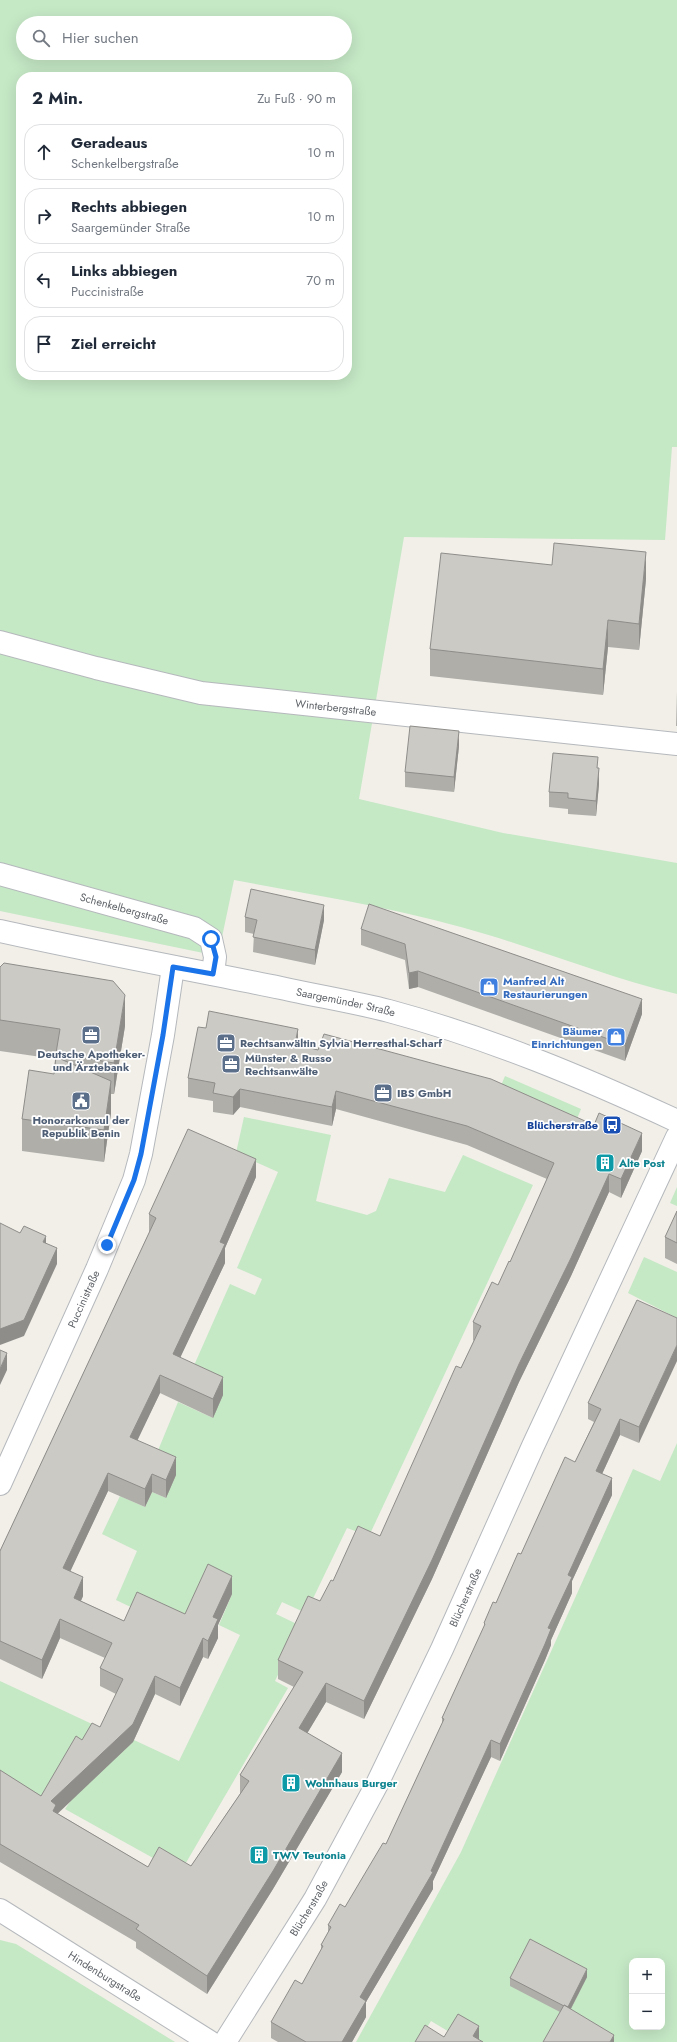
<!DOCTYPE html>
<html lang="de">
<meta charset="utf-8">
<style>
body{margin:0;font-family:Jost,sans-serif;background:#f6f6f7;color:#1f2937}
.controls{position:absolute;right:12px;bottom:12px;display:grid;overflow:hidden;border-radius:8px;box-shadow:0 4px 16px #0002}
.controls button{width:36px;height:36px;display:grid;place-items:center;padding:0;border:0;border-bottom:1px solid #e0e1e3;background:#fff;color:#1f2937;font:20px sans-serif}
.stop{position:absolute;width:12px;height:12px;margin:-9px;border:3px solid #1a73e8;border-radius:50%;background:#fff}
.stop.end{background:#1a73e8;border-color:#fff;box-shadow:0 1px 4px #0008}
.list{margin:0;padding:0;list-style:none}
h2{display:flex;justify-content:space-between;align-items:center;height:52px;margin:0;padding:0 16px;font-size:17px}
h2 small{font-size:13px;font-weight:400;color:#747a83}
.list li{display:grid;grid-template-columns:26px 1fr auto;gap:12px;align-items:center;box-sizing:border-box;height:56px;margin:0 8px 8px;padding:0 8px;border:1px solid #e0e1e3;border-radius:16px}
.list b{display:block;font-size:15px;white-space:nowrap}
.list p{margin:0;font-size:13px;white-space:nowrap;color:#747a83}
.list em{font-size:13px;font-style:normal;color:#747a83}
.icon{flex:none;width:22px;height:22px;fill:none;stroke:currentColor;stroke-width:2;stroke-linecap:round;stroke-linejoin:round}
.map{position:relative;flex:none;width:677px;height:2042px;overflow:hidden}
.search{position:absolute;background:#fff;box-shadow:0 4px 16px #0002;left:16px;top:16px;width:336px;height:44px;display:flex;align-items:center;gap:10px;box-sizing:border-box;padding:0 14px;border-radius:22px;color:#747a83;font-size:15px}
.panel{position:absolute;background:#fff;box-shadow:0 4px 16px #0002;left:16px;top:72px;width:336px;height:308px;border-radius:16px}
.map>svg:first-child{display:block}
</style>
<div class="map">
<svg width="677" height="2042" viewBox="0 0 677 2042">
<rect width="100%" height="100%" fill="#f1efe8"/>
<!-- green -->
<g fill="#c5e8c5" fill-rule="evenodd">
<path d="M0 0H677V447H672L665 540 404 537 359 799 503 833 677 863V994C614 979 554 955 492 936 408 910 320 896 234 880L218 956 0 911ZM23 23H345V53H23ZM21 77H347V375H21Z"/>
<polygon points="505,1076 581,1109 571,1133 495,1100"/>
<polygon points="244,1117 331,1135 316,1201 367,1215 376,1211 389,1178 445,1192 463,1155 533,1185 369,1536 347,1528 306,1613 282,1602 276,1614 301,1626 275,1681 288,1688 180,1873 65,1809 72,1799 134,1740 179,1761 240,1635 219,1625 232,1594 185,1633 116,1600 137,1551 102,1534 120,1496 145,1507 152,1492 166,1498 152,1465 178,1402 213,1418 188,1379 230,1284 255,1295 262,1279 237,1268 278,1172 236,1153"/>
<polygon points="677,1187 677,1206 670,1203"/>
<polygon points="644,1257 677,1272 677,1318 628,1293"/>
<path d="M677 1443V2042H466L431 2021 418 2042H356L461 1852 633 1469 660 1481ZM632 1961H662V2027H632Z"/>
<polygon points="0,1681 92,1724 49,1801 0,1774"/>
<polygon points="0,1940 16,1944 175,2042 0,2042"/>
</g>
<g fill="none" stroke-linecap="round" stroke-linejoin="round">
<!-- minor casing -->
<g stroke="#b5b8bc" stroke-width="24">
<g id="minor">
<path id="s1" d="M0 642 96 668 201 693 677 744"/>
<path id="s2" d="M0 874 194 928 211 939 215 957 213 974"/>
<path id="s3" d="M0 1484 97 1269 134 1180 141 1154 163 1035 173 967"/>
<path id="s4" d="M0 1910 210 2042"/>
<path id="s5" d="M225 2042 315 1899 377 1784 442 1649 533 1446 677 1137"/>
</g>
</g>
<!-- tertiary casing -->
<g stroke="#b5b8bc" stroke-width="24">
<g id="tertiary">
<path id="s6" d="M0 931C94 952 188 969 281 988 317 996 354 1002 389 1011 489 1038 583 1077 677 1121"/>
</g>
</g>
<!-- minor -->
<use href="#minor" stroke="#fff" stroke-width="22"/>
<!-- tertiary -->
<use href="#tertiary" stroke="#fff" stroke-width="22"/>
</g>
<!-- wall -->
<g fill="#afaea9">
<polygon points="646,579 639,650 608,647 603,695 430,676 430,649"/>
<polygon points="677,691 677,726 676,726"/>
<polygon points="459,746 454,792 405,787 405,772"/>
<polygon points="598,768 599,784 596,816 568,814 568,809 549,807 549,792"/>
<polygon points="245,917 324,920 315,965 253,952 254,934 245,932"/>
<polygon points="361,929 642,1014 625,1061 418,987 409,989 405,960 361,945"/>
<polygon points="0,967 125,1026 114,1094 111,1094 111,1113 104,1162 22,1151 22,1119 54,1074 55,1059 0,1051"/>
<polygon points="298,1044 642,1151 621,1198 609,1192 571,1276 519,1382 432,1579 364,1719 326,1702 307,1733 342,1772 273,1889 207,1994 136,1948 136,1942 0,1862 0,1770 41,1796 82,1740 100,1727 116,1694 100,1686 100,1668 105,1658 60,1638 42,1679 0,1659 0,1551 149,1233 149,1214 256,1177 225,1248 225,1263 180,1357 223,1395 213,1418 160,1393 137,1440 176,1475 166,1498 152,1492 145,1507 108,1491 70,1571 83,1596 81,1601 124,1621 185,1614 232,1594 218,1625 218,1638 208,1659 203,1657 180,1706 155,1694 133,1742 57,1813 148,1867 191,1866 240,1794 240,1775 294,1687 278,1679 278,1660 320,1601 333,1581 380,1536 474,1341 473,1340 473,1322 498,1285 510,1262 547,1179 467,1145 336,1109 332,1126 240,1107 233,1115 213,1112 213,1101 188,1097 188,1078"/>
<polygon points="677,1211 677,1264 665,1258 665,1237"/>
<polygon points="677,1318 639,1443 620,1435 602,1474 612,1495 572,1581 572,1593 551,1640 551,1645 545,1660 500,1761 491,1757 433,1881 433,1889 366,2002 366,2017 352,2042 278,2042 271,2038 271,2022 302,1984 321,1950 321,1945 328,1933 328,1925 345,1907 386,1844 442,1724 442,1718 484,1627 484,1623 496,1603 521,1554 575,1462 594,1422 588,1419 588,1403"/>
<polygon points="587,1977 571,2009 614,2042 560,2012 510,1986 510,1978"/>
</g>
<!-- shaded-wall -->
<g fill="#8f8d8a">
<polygon points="646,552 646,579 639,650 639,624"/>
<polygon points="608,620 608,647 603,695 603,669"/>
<polygon points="459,731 459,746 454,792 454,777"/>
<polygon points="599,768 599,784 596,816 596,801"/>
<polygon points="324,905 324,920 315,965 315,950"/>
<polygon points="418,971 418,987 409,989 409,973"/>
<polygon points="125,995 125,1026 114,1094 114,1063"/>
<polygon points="642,999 642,1014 625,1061 625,1045"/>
<polygon points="298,1029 298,1047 295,1044"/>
<polygon points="111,1081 111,1113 104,1162 104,1130"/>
<polygon points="240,1089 240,1107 233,1115 233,1097"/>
<polygon points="336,1091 336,1109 332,1126 332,1107"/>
<polygon points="642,1133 642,1151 621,1198 621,1179"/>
<polygon points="256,1159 256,1177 225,1248 225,1263 173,1373 173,1354 220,1242"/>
<polygon points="609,1174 609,1192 571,1276 519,1382 432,1579 364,1719 364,1701 519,1364"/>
<polygon points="46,1236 46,1252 43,1242"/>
<polygon points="57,1248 57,1264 24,1336 0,1345 0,1329"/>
<polygon points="677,1345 677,1361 639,1443 639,1427"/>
<polygon points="7,1353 7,1370 0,1385 0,1369"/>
<polygon points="160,1375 160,1393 130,1456 130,1437"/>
<polygon points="223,1377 223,1395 213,1418 213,1399"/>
<polygon points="620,1419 620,1435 596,1487 596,1471"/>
<polygon points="176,1457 176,1475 166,1498 166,1480"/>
<polygon points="108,1473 108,1491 63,1587 63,1568"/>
<polygon points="152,1474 152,1492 145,1507 145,1489"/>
<polygon points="612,1478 612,1495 572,1581 572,1593 551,1640 551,1645 545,1660 500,1761 500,1744 548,1628 568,1575"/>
<polygon points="232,1576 232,1594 218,1625 218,1638 208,1659 208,1641 213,1617"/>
<polygon points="83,1577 83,1596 74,1616 74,1598"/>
<polygon points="60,1619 60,1638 42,1679 42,1660"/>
<polygon points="203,1638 203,1657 180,1706 180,1688"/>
<polygon points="155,1676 155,1694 133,1742 51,1820 51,1801"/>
<polygon points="326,1683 326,1702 299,1747 299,1728"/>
<polygon points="491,1740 491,1757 433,1881 433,1889 366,2002 366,2017 352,2042 342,2042 360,1997 431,1871"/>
<polygon points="342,1753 342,1772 273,1889 207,1994 207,1976"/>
<polygon points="587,1969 587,1977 567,2016 567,2008"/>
<polygon points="479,2026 479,2042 473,2036"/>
<polygon points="614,2035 614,2042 610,2042"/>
</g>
<!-- building -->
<g fill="#cccac5" stroke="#8f8d8a">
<polygon points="554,543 646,552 639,624 608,620 603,669 430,649 441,553 552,565"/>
<polygon points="410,726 459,731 454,777 405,772"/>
<polygon points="553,753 598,757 597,768 599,768 596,801 568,798 568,793 549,792"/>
<polygon points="251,889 324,905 315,950 253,937 257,920 245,917"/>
<polygon points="369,904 642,999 625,1045 418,971 409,973 405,944 361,929"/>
<polygon points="4,963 113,981 125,995 114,1063 56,1053 60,1029 0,1020 0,967"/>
<polygon points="209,1011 298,1029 295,1044 318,1050 324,1034 446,1067 491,1079 594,1125 599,1113 642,1133 621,1179 609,1174 571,1258 519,1364 432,1560 364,1701 326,1683 299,1728 342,1753 273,1871 207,1976 136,1929 139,1925 0,1844 0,1770 41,1796 76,1736 82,1740 92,1723 100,1727 123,1679 100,1668 112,1643 60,1619 42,1660 0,1641 0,1551 156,1218 149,1214 188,1129 256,1159 220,1242 225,1244 173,1354 223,1377 213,1399 160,1375 130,1437 176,1457 166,1480 152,1474 145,1489 108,1473 63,1568 83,1577 74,1598 124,1621 137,1592 185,1614 208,1564 232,1576 213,1617 218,1619 208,1641 203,1638 180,1688 155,1676 133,1724 51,1801 56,1805 53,1811 148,1867 159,1847 191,1866 249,1781 240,1775 303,1672 278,1660 308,1596 320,1601 331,1580 333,1581 358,1526 380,1536 456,1366 461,1368 481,1326 473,1322 492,1282 498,1285 509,1261 510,1262 554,1163 467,1126 336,1091 332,1107 240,1089 233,1097 213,1093 215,1083 188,1078 198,1027 206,1028"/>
<polygon points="56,1057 111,1081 104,1130 22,1119 29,1070 54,1074"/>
<polygon points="677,1211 677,1243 665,1237"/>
<polygon points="0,1223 20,1233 24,1226 46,1236 43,1242 57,1248 24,1320 0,1329"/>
<polygon points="637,1300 677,1318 677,1345 639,1427 620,1419 596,1471 612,1478 568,1575 572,1577 548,1628 551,1629 545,1644 500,1744 491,1740 431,1871 433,1872 360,1997 366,2001 342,2042 306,2042 271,2022 295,1980 302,1984 323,1946 321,1945 331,1927 328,1925 340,1904 345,1907 383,1843 386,1844 444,1719 442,1718 485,1624 484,1623 493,1602 496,1603 518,1553 521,1554 565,1457 575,1462 601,1409 588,1403"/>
<polygon points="0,1350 7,1353 0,1369"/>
<polygon points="530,1939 587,1969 568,2007 564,2005 564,2006 510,1978"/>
<polygon points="564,2005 614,2035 610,2042 543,2042"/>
<polygon points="458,2014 479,2026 473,2036 483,2042 415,2042 425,2025 444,2037"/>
</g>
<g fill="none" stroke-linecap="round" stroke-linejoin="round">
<!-- route -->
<polyline stroke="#1a73e8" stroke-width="5" points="107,1245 134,1180 141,1154 163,1035 173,967 213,974 216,957 211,939"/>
</g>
<!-- icons -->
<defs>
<g id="shop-square" transform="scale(1)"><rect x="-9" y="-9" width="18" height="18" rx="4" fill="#3f7fe0" stroke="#fff"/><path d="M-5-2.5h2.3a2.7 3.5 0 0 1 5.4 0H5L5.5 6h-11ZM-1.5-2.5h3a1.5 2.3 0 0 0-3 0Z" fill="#fff"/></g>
<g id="office-square" transform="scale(1)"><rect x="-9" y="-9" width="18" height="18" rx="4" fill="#5c6f8a" stroke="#fff"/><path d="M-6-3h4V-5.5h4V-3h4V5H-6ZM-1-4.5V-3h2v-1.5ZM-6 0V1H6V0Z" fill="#fff"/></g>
<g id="civic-square" transform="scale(1)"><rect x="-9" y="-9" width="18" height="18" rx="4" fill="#5c6f8a" stroke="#fff"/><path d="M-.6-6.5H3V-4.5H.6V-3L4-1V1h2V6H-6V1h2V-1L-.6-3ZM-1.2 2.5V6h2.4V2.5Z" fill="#fff"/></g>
<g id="bus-square" transform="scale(1)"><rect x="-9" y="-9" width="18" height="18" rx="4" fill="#1a4fb4" stroke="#fff"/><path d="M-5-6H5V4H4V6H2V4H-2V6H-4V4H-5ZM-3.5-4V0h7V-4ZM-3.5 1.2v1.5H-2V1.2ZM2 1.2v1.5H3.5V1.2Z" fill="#fff"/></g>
<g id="building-square" transform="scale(1)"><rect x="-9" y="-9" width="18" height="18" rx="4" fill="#0f9aa8" stroke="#fff"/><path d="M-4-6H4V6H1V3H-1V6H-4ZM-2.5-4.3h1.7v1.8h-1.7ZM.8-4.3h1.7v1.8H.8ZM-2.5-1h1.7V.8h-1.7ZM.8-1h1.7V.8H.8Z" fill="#fff"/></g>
</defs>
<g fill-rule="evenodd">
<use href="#shop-square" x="489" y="987"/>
<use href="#office-square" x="91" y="1035"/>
<use href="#shop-square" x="616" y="1037"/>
<use href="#office-square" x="226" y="1043"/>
<use href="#office-square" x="231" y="1064"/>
<use href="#office-square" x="383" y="1093"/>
<use href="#civic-square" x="81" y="1101"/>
<use href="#bus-square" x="612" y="1125"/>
<use href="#building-square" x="605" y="1163"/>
<use href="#building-square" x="291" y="1783"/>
<use href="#building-square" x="259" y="1855"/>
</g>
<g text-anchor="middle" stroke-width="3.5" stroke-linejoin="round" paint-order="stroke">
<!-- street labels -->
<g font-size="11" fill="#5f6368" stroke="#fff">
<text dy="4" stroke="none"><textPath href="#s1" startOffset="343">Winterbergstraße</textPath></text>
<text dy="4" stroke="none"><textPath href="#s2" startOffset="129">Schenkelbergstraße</textPath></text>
<text dy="4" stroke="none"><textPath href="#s6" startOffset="353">Saargemünder Straße</textPath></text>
<text dy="4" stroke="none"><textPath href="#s3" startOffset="203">Puccinistraße</textPath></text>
<text dy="4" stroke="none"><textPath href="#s5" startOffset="506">Blücherstraße</textPath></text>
<text dy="4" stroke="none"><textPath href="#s5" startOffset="158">Blücherstraße</textPath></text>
<text dy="4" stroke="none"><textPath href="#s4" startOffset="124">Hindenburgstraße</textPath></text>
</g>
<!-- shop labels -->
<g font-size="11" font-weight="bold" fill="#366cbe" stroke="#fff" text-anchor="start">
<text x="503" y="985">Manfred Alt<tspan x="503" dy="13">Restaurierungen</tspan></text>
<text x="602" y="1035" text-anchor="end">Bäumer<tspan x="602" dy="13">Einrichtungen</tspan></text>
</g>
<!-- service labels -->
<g font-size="11" font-weight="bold" fill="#4e5e75" stroke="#fff" text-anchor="start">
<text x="240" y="1047">Rechtsanwältin Sylvia Herresthal-Scharf</text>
<text x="91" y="1058" text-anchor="middle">Deutsche Apotheker-<tspan x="91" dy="13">und Ärztebank</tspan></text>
<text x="245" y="1062">Münster &amp; Russo<tspan x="245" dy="13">Rechtsanwälte</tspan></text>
<text x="397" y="1097">IBS GmbH</text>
<text x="81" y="1124" text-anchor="middle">Honorarkonsul der<tspan x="81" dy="13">Republik Benin</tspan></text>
</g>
<!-- transit labels -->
<g font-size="11" font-weight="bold" fill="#164399" stroke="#fff" text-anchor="end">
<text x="598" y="1129">Blücherstraße</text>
</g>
<!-- culture labels -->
<g font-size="11" font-weight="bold" fill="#0d838f" stroke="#fff" text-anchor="start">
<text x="619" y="1167">Alte Post</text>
<text x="305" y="1787">Wohnhaus Burger</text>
<text x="273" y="1859">TWV Teutonia</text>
</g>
</g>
</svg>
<div class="controls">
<button>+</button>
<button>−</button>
</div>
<div class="stop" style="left:211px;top:939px"></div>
<div class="stop end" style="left:107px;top:1245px"></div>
<div class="search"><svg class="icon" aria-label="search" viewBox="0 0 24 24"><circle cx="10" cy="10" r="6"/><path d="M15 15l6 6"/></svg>Hier suchen</div>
<section class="panel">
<h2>2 Min.<small>Zu Fuß · 90 m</small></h2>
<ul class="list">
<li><svg class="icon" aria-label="ahead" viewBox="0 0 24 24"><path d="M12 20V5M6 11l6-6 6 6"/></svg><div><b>Geradeaus</b><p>Schenkelbergstraße</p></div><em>10 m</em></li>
<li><svg class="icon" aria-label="right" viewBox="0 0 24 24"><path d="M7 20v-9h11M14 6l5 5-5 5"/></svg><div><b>Rechts abbiegen</b><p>Saargemünder Straße</p></div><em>10 m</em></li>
<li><svg class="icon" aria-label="left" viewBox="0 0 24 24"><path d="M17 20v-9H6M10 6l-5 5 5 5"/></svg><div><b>Links abbiegen</b><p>Puccinistraße</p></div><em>70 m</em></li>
<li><svg class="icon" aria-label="arrive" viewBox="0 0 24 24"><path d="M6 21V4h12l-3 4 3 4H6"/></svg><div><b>Ziel erreicht</b></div></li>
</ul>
</section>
</div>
